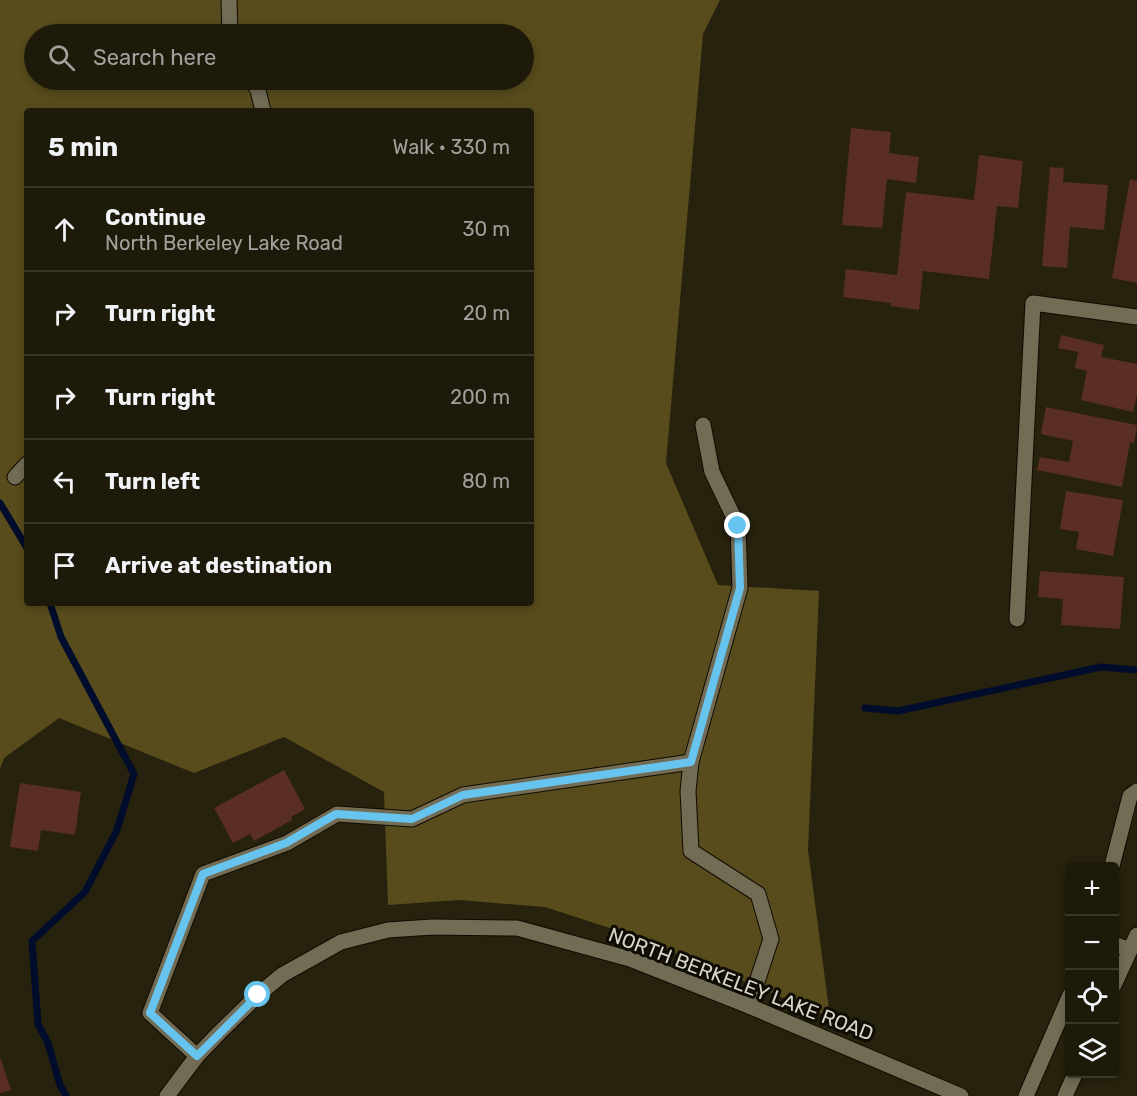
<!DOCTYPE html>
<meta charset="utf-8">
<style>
body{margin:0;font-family:Rubik,sans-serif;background:#2a2718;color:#f1f3f6}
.controls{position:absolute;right:18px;bottom:18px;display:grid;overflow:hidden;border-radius:6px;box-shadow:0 3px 9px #0003}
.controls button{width:54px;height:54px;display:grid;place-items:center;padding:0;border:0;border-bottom:2px solid #3b382b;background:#1d1a0a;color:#f1f3f6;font:30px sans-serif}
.stop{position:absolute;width:18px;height:18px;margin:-14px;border:4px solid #67c4ef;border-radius:50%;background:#fff}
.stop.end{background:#67c4ef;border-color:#fff;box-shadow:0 2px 6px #0008}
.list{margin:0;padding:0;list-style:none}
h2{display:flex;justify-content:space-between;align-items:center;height:78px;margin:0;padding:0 24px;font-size:26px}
h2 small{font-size:20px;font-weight:400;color:#a0a19c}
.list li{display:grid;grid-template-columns:39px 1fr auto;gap:18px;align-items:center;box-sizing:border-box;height:84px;padding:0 24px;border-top:2px solid #3b382b}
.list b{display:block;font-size:22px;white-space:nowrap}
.list p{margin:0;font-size:20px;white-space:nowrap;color:#a0a19c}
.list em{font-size:20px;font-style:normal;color:#a0a19c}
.icon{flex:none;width:33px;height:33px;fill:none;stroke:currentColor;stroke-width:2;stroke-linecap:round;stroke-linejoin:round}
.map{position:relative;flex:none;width:1137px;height:1096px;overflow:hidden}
.search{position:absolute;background:#1d1a0a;box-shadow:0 3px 9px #0003;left:24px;top:24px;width:510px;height:66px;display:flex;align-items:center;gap:15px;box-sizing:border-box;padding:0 21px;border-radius:33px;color:#a0a19c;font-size:22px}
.panel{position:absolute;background:#1d1a0a;box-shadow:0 3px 9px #0003;left:24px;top:108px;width:510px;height:498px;border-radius:6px}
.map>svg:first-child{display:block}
</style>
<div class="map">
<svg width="1137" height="1096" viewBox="0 0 1137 1096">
<rect width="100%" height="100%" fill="#27220d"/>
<!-- forest -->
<path fill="#584c1c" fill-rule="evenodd" d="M0 0H720L703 34 666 463 718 585 819 591 808 850 830 1017 634 936 545 907 459 900 388 905 384 792 284 737 194 773 59 718 4 758 0 769ZM34 34H524V80H34ZM27 111H531V603H27Z"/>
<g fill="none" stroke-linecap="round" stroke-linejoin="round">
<!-- stream -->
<g stroke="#000c2b" stroke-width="7">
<polyline points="0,503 27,548"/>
<polyline points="50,603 61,637 134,774 117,830 85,892 32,941 38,1024 48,1043 60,1085 66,1096"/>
<polyline points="865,708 898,711 1101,667 1137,670"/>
</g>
</g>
<!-- building -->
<g fill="#5a2e22">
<polygon points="851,128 891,132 889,153 919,157 916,183 887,179 882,228 842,225"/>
<polygon points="979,155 1023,161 1018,208 997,206 989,279 923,271 919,310 891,306 891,303 843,297 846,269 897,275 906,192 974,200"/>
<polygon points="1050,167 1064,168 1063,182 1108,185 1104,230 1070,227 1067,268 1042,266"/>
<polygon points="1130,179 1137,181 1137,283 1112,278"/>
<polygon points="1061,335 1104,345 1101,357 1137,364 1137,395 1133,412 1081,400 1087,371 1075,368 1078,352 1058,348"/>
<polygon points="1046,407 1137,425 1134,443 1130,442 1122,487 1037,470 1040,457 1069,462 1073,441 1041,434"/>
<polygon points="1066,491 1123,500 1113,556 1076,549 1079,532 1060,529"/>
<polygon points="1040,571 1124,577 1120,629 1061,625 1063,599 1038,597"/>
<polygon points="284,770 305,809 291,817 292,820 254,841 250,834 233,843 214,808"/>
<polygon points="20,783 81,792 75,835 41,830 38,851 10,847"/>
<polygon points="0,1057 11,1090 0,1093"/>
</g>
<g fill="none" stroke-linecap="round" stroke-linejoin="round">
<!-- minor casing -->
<g stroke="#100b00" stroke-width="17">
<g id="minor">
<polyline points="229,0 230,34"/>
<polyline points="251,80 258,90 263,111"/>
<polyline points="15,477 27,464"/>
<polyline points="1017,619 1033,303 1137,317"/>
<polyline points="691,762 740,588 738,526 712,472 703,425"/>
<polyline points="1112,866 1130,796 1137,791"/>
<polyline points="1114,944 1130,950"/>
<polyline points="1114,985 1137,935"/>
<polyline points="197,1056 150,1013 203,874 287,843 337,814 412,819 463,795 691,762 688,791 691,851 758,894 771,939 749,1006"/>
<polyline points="167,1096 197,1056 219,1033 258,995 282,975 341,942 388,930 432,927 517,928 630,959 749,1006 961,1096"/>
<polyline points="1026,1096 1070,995"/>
<polyline points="1065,1096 1075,1074"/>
</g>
</g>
<!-- minor -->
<use href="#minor" stroke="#726c55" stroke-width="15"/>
</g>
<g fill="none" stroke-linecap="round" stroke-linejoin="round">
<!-- route -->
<polyline stroke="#67c4ef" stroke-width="8" points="258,995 197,1056 150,1013 203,874 286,843 336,814 412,819 463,795 691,762 740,588 738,526"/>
</g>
<g text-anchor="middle" stroke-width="6" stroke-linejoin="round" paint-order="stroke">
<!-- street labels -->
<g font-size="20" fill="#d8d5c8" stroke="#0e0c04">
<text transform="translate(741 984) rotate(21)" y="7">NORTH BERKELEY LAKE ROAD</text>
</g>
</g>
</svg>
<div class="controls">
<button>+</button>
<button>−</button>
<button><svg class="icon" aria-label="locate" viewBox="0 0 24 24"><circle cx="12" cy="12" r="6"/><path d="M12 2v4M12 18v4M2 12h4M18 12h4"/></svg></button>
<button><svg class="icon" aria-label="layers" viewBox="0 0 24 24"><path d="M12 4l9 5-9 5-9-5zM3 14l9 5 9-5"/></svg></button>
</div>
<div class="stop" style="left:258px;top:995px"></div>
<div class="stop end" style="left:738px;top:526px"></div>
<div class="search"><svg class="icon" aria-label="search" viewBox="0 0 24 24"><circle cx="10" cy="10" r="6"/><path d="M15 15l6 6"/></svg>Search here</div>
<section class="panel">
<h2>5 min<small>Walk · 330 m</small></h2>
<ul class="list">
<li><svg class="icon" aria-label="ahead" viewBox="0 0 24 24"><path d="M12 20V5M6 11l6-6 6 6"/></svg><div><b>Continue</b><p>North Berkeley Lake Road</p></div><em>30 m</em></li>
<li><svg class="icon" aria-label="right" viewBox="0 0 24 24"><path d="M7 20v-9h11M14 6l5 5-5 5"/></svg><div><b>Turn right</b></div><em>20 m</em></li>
<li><svg class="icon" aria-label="right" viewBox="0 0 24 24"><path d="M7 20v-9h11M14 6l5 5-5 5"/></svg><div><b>Turn right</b></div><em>200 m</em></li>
<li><svg class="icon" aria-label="left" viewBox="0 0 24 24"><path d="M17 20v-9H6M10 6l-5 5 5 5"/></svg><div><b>Turn left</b></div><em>80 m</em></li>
<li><svg class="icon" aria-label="arrive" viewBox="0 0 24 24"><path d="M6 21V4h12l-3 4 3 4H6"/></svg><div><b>Arrive at destination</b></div></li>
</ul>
</section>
</div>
